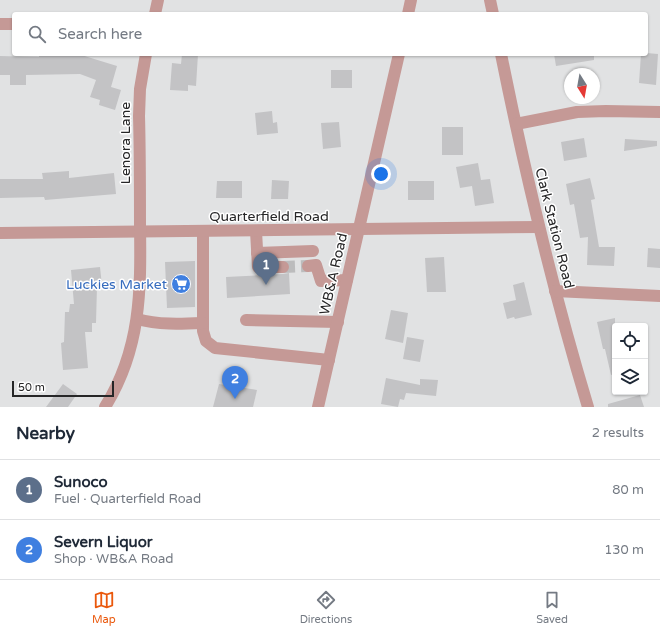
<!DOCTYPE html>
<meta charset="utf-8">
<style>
body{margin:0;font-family:"Varela Round",sans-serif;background:#f2f2f3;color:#1f2937}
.controls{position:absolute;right:12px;bottom:12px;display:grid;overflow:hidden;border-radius:4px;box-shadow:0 1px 3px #0004}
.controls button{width:36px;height:36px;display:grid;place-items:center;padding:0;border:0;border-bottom:1px solid #e0e1e3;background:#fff;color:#1f2937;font:20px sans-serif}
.compass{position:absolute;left:564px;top:68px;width:36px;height:36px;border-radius:50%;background:#fff;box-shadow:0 1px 3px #0004;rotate:169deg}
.scale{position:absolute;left:12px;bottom:10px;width:102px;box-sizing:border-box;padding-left:4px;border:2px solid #262627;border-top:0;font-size:11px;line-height:14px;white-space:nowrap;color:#262627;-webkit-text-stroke:3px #fff;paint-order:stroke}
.you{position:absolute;left:381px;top:174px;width:14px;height:14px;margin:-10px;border:3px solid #fff;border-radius:50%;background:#1a73e8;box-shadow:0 0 0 6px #1a73e833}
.badge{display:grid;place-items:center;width:26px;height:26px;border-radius:50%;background:#ea580c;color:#fff;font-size:13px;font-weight:700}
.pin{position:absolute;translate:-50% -33px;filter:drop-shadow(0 1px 2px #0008)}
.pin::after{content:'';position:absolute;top:21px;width:14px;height:12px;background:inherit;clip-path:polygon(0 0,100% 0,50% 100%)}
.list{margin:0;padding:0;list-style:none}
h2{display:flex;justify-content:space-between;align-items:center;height:52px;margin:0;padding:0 16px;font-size:17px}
h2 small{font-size:13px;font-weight:400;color:#747a83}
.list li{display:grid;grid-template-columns:26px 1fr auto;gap:12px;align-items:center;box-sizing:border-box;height:60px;padding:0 16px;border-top:1px solid #e0e1e3}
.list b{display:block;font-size:15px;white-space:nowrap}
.list p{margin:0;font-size:13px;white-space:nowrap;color:#747a83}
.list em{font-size:13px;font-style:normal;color:#747a83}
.icon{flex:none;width:22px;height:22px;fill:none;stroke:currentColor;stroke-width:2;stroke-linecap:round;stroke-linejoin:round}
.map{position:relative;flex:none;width:660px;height:407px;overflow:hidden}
.search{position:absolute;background:#fff;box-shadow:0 1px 3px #0004;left:12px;right:12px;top:12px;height:44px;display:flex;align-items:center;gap:10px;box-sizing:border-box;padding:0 14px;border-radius:4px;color:#747a83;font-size:15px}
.sheet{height:172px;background:#fff}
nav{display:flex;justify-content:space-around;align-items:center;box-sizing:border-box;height:56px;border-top:1px solid #e0e1e3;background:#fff;font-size:11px;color:#747a83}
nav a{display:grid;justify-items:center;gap:2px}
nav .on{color:#ea580c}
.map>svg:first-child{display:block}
</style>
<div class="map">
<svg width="660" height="407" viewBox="0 0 660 407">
<rect width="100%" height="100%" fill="#e1e2e3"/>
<!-- building -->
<g fill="#c3c3c5">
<polygon points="646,53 658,54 656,85 639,83 641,54"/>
<polygon points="39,54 78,54 117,66 111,87 121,90 115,110 99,105 100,100 90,97 96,80 80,74 26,75 26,85 10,85 10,75 0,75 0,56 39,57"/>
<polygon points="182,54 198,54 196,86 188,85 188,91 170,90 172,63 181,64"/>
<polygon points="554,54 594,54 594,60 556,66"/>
<rect x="331" y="70" width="21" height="18"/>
<polygon points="272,111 273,123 277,122 278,133 257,135 255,113"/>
<polygon points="339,122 341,147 323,149 321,123"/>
<rect x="442" y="127" width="21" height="28"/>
<polygon points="584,138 587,157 564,161 561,142"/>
<polygon points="625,139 657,141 657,146 624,151"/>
<polygon points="478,163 481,180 490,179 494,203 475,206 472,186 460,188 456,167"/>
<polygon points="69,171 69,178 114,173 116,194 45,200 44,197 0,198 0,179 43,179 42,173"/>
<polygon points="590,178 595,199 591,200 599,247 615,247 614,266 587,265 588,237 580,238 574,204 570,205 566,184"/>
<polygon points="272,180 289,181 288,199 271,199"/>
<polygon points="217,181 242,181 242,198 216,198"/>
<rect x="408" y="181" width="26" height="19"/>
<polygon points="648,248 660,249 660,268 647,267"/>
<polygon points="444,257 446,292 427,292 425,258"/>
<polygon points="195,261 195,307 167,308 165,262"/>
<polygon points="100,267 102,286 97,286 96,323 92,323 92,332 85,332 88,368 63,370 61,343 64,342 65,312 69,312 70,304 74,304 71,270"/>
<polygon points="289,273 290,294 227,298 226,277 283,274"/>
<polygon points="524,282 532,315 515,319 514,317 507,319 503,303 516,300 513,285"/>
<polygon points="391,310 408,313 403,343 385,339"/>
<polygon points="615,318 615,374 611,375 605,349 603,349 597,322"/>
<polygon points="407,337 424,340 420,362 403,359"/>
<polygon points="386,378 420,385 420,379 438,380 436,396 406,393 404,400 400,399 398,407 381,404"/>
<polygon points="63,384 77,394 68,407 46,407"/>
<polygon points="219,384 257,390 253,407 213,407"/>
<polygon points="640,395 644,407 608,407 608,404"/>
</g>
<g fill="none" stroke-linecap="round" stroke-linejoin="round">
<!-- minor-tunnel -->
<polyline stroke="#bcbcbd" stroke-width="12" stroke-dasharray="12 6" stroke-linecap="butt" points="283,267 308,266"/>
<!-- minor -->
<g stroke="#c59996" stroke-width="12">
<polyline points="490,0 493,14"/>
<polyline points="155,14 158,0"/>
<polyline points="408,14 411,0"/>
<polyline points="0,24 14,24"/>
<path d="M501 54C525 173 553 291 588 407"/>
<polyline points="516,124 577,112 606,111 660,112"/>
<polyline points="203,231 203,331 206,341 215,348 329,360"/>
<polyline points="256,231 258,267 283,267"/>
<polyline points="0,233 538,227"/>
<polyline points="257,253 313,251"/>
<polyline points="308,266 316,265 321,281 347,280"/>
<polyline points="555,291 660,296"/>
<path d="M137 319C159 325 180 324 203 323"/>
<polyline points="246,320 338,322"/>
<path d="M105 407C141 349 141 291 140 225 140 189 140 152 139 116L140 89 146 54"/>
<polyline points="318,407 399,54"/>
</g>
</g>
<!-- icons -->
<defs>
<g id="supermarket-disc" transform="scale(1)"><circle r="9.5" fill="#3f7fe0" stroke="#fff"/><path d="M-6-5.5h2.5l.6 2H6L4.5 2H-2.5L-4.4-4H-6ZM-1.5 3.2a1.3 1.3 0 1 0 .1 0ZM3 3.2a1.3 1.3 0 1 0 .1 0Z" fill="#fff"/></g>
</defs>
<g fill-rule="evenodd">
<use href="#supermarket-disc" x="181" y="284"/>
</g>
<g text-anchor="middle" stroke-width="3" stroke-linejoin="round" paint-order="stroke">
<!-- street labels -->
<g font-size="14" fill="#262627" stroke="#fff">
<text transform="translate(125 143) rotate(-90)" y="5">Lenora Lane</text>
<text x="269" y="221">Quarterfield Road</text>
<text transform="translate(555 228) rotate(76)" y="5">Clark Station Road</text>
<text transform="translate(333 274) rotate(-77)" y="5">WB&amp;A Road</text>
</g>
<!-- shop labels -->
<g font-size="14" fill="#366cbe" stroke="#fff" text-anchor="end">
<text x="167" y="289">Luckies Market</text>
</g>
</g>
</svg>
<div class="controls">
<button><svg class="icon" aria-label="locate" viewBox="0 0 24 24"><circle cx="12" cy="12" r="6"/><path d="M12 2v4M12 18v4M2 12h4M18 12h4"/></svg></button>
<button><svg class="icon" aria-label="layers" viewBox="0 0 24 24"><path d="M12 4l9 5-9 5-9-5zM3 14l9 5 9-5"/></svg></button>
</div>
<svg class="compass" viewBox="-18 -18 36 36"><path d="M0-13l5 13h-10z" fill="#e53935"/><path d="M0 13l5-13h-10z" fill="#747a83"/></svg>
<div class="scale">50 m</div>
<div class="you"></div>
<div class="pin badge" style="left:266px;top:285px;background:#5c6f8a">1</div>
<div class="pin badge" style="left:235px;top:399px;background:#3f7fe0">2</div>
<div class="search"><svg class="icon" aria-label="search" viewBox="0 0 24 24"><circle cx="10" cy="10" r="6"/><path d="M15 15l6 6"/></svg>Search here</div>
</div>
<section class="sheet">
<h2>Nearby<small>2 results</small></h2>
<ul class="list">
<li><span class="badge" style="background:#5c6f8a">1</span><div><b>Sunoco</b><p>Fuel · Quarterfield Road</p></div><em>80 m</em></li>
<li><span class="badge" style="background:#3f7fe0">2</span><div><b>Severn Liquor</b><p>Shop · WB&amp;A Road</p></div><em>130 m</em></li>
</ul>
</section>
<nav>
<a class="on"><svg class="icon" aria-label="map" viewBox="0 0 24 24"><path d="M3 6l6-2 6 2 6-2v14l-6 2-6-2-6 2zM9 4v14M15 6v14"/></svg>Map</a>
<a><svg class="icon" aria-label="directions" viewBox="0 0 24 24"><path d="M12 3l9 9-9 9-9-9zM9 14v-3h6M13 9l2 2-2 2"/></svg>Directions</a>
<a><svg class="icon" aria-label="saved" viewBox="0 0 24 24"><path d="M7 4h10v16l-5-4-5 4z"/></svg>Saved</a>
</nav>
